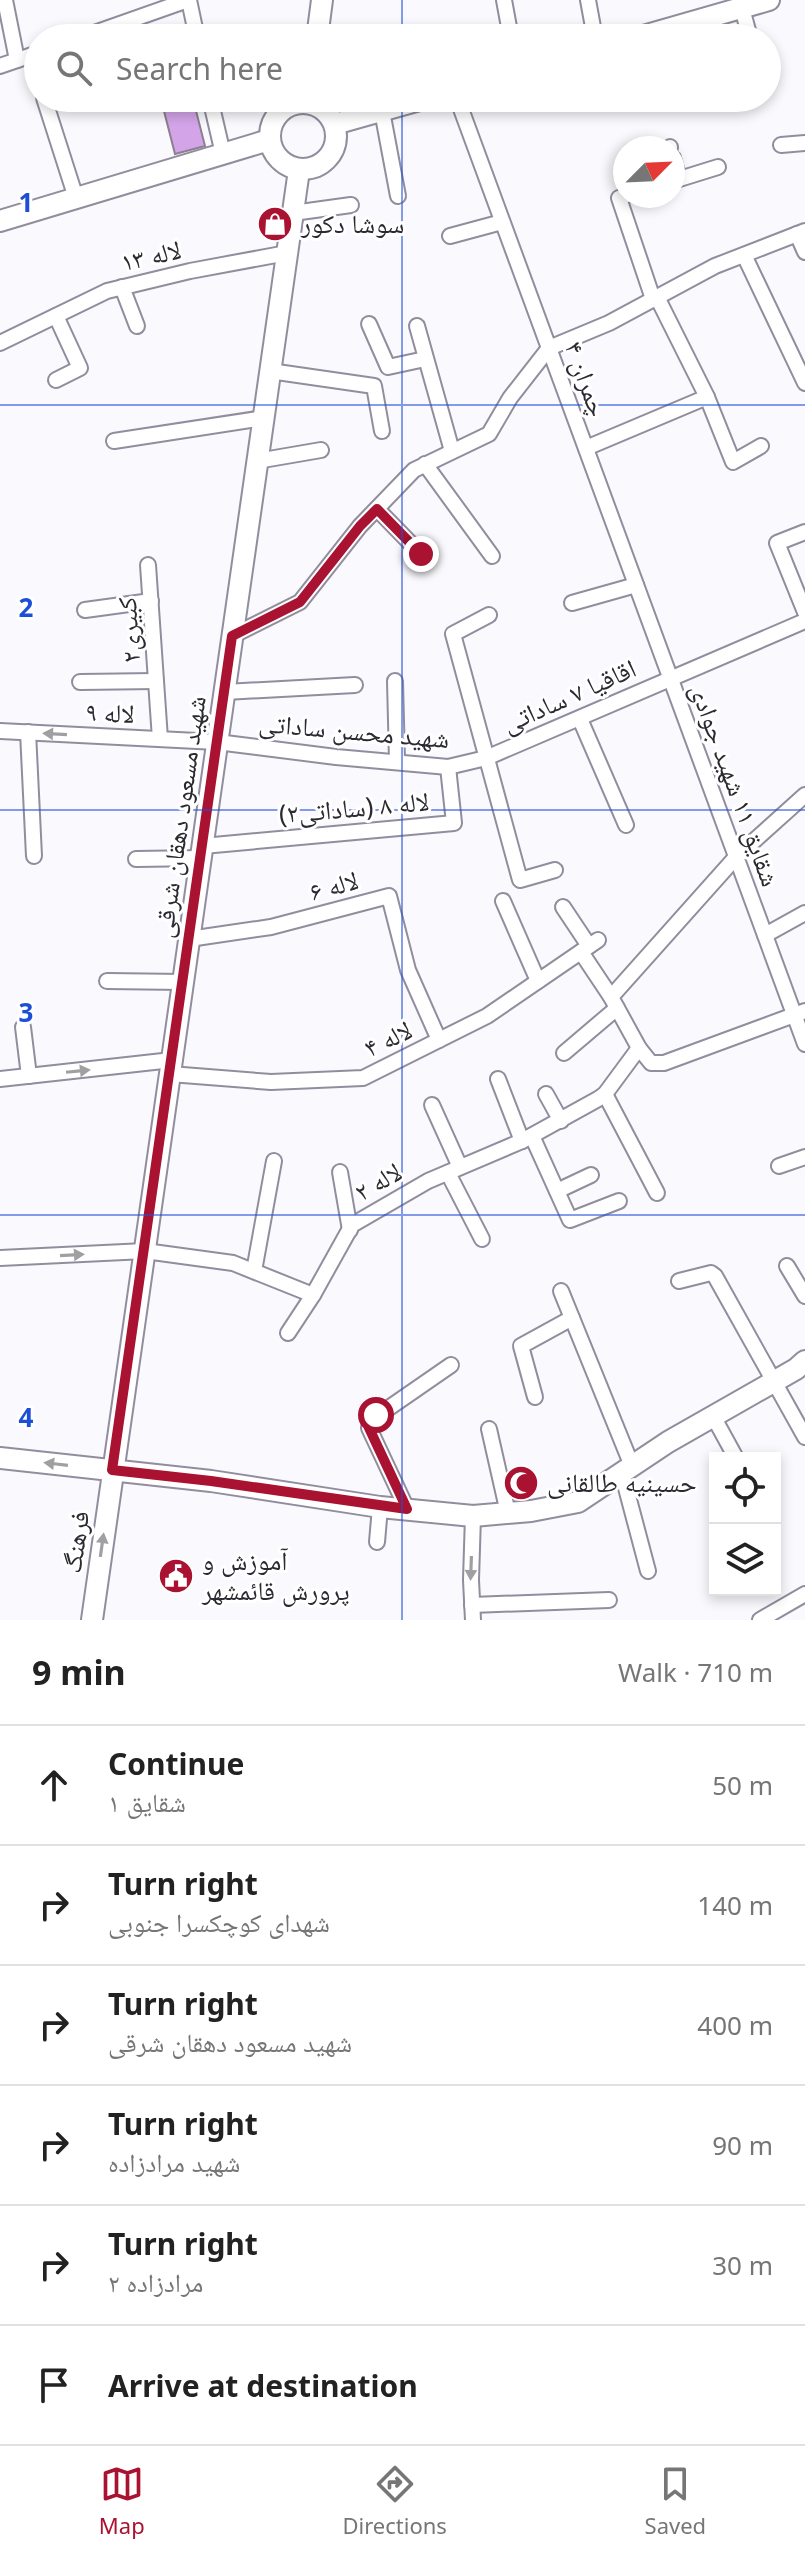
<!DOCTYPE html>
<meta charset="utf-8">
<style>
body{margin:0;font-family:"Noto Sans","Noto Naskh Arabic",sans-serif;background:#f2f2f2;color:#222}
.controls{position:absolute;right:24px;bottom:24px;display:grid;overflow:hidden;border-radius:0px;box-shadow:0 4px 12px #0003}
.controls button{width:72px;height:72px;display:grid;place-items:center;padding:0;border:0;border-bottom:2px solid #e0e0e0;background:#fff;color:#222;font:40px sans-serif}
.compass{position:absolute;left:613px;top:136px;width:72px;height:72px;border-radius:50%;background:#fff;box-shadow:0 4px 12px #0003;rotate:66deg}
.stop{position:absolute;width:24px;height:24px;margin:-18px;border:6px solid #a91231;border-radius:50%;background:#fff}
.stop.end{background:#a91231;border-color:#fff;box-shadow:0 2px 8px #0008}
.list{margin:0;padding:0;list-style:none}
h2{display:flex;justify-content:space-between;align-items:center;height:104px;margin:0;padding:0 32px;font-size:34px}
h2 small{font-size:26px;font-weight:400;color:#767676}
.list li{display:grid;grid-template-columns:52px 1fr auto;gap:24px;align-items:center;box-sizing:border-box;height:120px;padding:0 32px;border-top:2px solid #e0e0e0}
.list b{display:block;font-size:30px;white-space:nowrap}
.list p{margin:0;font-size:26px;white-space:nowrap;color:#767676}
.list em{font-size:26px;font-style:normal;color:#767676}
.icon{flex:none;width:44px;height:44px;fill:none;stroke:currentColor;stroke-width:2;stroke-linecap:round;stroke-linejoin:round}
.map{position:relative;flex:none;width:805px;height:1620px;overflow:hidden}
.search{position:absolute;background:#fff;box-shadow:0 4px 12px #0003;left:24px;right:24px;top:24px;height:88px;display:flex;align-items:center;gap:20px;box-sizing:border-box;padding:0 28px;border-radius:44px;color:#767676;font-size:30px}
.sheet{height:824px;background:#fff}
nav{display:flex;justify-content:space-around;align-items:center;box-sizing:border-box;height:112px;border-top:2px solid #e0e0e0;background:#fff;font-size:22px;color:#767676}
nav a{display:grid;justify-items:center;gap:4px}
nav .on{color:#a91231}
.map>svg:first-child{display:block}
</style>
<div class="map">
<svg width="805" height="1620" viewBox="0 0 805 1620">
<rect width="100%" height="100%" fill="#faf9fd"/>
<!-- building -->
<polygon fill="#d3a4e8" stroke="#8a808e" stroke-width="2" points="193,99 205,146 175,154 164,111"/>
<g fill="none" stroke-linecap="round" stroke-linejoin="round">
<!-- street casing -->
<g stroke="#928d9e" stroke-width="18">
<g id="street">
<polyline points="5,0 17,60"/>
<polyline points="189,0 197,38"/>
<polyline points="504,0 511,38"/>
<polyline points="588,0 595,38"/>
<polyline points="742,8 750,38"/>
<polyline points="80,38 188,0"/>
<polyline points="389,38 416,34"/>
<polyline points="30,56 38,80"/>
<polyline points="0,66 38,53"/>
<polyline points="44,98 76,198"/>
<polyline points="210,98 223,154"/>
<polyline points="457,98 805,1044"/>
<polyline points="382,111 398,196"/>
<polyline points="781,145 805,143"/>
<polyline points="670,147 670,148"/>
<polyline points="673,158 679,179"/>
<polyline points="673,181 718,167"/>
<polyline points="625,196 619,198 653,299"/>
<polyline points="293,213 351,205"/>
<polyline points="797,234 805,252"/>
<polyline points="450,236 502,222"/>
<polyline points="744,255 805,383"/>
<polyline points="122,287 137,326"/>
<polyline points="657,297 707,397 733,462 761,446"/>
<polyline points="369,324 388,367 425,359"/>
<polyline points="417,326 452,451"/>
<polyline points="0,343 107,291 190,271 287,253"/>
<polyline points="270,371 374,386 382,431"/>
<polyline points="56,380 80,368 56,316"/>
<polyline points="114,441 264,418"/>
<polyline points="586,448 707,397"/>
<polyline points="257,461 321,450"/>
<polyline points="425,464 492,556"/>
<polyline points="377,509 421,554"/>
<polyline points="805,532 777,543 805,612"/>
<polyline points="148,565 160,739"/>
<polyline points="572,603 636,585"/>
<polyline points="85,610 151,601"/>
<polyline points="489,615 453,634 520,880 555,870"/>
<polyline points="232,636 300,602 360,526 414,470 489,434 510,398 549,348 609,323 715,266 805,231"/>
<polyline points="395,681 397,761"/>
<polyline points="80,682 156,681"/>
<polyline points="225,692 355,685"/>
<polyline points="580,719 626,825"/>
<polyline points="0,731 217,742 336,757 448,767 486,758 805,621"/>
<polyline points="28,732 34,856"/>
<polyline points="203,846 454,823 448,767"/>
<polyline points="136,859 201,858"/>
<polyline points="503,901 538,981"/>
<polyline points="563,907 589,946"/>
<polyline points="765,935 805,913"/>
<polyline points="189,939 271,927 389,896 408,970 439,1040"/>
<polyline points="581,952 611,997 736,857 805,795"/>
<polyline points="107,981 183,982"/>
<polyline points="611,997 639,1048 651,1063 664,1063 805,1011"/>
<polyline points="23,1027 29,1076"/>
<polyline points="564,1053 617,1008"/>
<polyline points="170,1074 271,1082 363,1078 487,1016 598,940"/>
<polyline points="0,1079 172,1060"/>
<polyline points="498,1079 522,1141"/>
<polyline points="546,1094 561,1121"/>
<polyline points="605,1094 657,1193"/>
<polyline points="432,1105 460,1167"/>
<polyline points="532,1136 570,1220 619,1201"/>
<polyline points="779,1166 805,1157"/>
<polyline points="340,1172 350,1230"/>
<polyline points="448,1173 482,1239"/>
<polyline points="557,1191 591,1175"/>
<polyline points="0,1258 145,1251 233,1263 313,1295"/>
<polyline points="787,1266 805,1296"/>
<polyline points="254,1271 274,1161"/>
<polyline points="679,1281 711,1273 715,1276 805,1437"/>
<polyline points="561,1291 632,1466"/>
<polyline points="288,1333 313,1295 352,1225 428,1181 522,1141 598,1099 605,1094 639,1048"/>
<polyline points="535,1397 521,1346 572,1318"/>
<polyline points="713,1416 736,1458"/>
<polyline points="489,1429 508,1513"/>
<polyline points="622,1473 648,1571"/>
<polyline points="407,1509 369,1428 370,1421 451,1365"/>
<polyline points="377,1542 380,1507"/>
<polyline points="472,1605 609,1600"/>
<polyline points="473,1620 471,1580 473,1516"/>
<polyline points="760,1620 805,1594"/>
</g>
</g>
<!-- secondary casing -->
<g stroke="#928d9e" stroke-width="24">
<g id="secondary">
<polyline points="317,38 322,0"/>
<polyline points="636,38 769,0"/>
<circle cx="303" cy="136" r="33"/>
<polyline points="335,124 427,98"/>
<polyline points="0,221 269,140"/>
<polyline points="0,1458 211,1481 380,1507 473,1516 531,1511 578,1502 668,1442 796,1369 805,1361"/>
<polyline points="92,1620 299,170"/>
</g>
</g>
<!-- street -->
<use href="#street" stroke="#fff" stroke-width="14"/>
<!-- secondary -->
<use href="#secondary" stroke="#fff" stroke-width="20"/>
</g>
<!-- one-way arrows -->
<defs><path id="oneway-solid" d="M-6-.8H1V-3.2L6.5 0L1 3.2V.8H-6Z" transform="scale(2)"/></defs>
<g fill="#a09fa2">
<use href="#oneway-solid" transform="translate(55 734) rotate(-177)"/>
<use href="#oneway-solid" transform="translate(78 1071) rotate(-6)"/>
<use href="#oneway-solid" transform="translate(72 1255) rotate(-3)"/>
<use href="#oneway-solid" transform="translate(56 1464) rotate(-173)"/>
<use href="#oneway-solid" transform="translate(102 1545) rotate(-82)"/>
<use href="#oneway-solid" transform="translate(471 1568) rotate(92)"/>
</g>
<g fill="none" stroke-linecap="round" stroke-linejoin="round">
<!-- route -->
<polyline stroke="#a91231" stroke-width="10" points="376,1415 370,1421 369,1428 407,1509 211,1481 112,1470 232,636 300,602 360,526 377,509 421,554"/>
</g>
<!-- grid -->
<path fill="none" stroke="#1d4ed8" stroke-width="2" stroke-opacity="0.55" d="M402 0V38M402 98V1620M0 405H805M0 810H805M0 1215H805"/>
<!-- icons -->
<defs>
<g id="shop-disc" transform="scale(1.8)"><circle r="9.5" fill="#a91231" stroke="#fff"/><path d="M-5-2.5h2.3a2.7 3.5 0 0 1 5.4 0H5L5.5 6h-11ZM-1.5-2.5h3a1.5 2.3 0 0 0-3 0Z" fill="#fff"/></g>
<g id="mosque-disc" transform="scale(1.8)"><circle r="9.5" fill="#a91231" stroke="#fff"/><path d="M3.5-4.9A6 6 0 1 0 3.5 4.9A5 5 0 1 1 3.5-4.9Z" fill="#fff"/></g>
<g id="civic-disc" transform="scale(1.8)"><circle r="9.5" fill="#a91231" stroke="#fff"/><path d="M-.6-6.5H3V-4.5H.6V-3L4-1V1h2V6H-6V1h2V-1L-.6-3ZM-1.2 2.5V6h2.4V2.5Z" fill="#fff"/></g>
</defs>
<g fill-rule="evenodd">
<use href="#shop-disc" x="275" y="224"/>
<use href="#mosque-disc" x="521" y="1483"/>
<use href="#civic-disc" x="176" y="1576"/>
</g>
<g text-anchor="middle" stroke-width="6" stroke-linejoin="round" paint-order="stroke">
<!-- poi labels -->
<g font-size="26" fill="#2c2a31" stroke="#fff" text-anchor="start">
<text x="301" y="233">سوشا دکور</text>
<text x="547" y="1492">حسینیه طالقانی</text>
<text x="202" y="1570">آموزش و<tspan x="202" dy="30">پرورش قائمشهر</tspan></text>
</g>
<!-- street labels -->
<g font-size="26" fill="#2c2a31" stroke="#fff">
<text transform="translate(151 256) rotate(-13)" y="9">لاله ۱۳</text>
<text transform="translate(586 379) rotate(70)" y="9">چمران ۴</text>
<text transform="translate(129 630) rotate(-94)" y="9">کبیری۲</text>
<text transform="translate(569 696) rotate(-24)" y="9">اقاقیا ۷ ساداتی</text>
<text transform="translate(110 713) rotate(3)" y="9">لاله ۹</text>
<text transform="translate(354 731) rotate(5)" y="9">شهید محسن ساداتی</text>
<text transform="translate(735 785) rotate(70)" y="9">شقایق ۱۱ شهید جوادی</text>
<text transform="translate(354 808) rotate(-5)" y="9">لاله ۸ (ساداتی۲)</text>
<text transform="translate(180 817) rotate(-82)" y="9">شهید مسعود دهقان شرقی</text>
<text transform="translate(334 886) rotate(-15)" y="9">لاله ۶</text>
<text transform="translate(388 1039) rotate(-26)" y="9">لاله ۴</text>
<text transform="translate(378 1182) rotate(-30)" y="9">لاله ۲</text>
<text transform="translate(76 1542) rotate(-82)" y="9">فرهنگ</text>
</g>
</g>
<g font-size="26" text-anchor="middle" font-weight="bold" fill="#1d4ed8" stroke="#fff" stroke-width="6" stroke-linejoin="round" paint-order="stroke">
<text x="26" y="212">1</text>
<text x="26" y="617">2</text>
<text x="26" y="1022">3</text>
<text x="26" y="1427">4</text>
</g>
</svg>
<div class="controls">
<button><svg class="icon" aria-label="locate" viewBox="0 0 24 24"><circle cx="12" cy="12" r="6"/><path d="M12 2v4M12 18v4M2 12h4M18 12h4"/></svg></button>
<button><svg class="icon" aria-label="layers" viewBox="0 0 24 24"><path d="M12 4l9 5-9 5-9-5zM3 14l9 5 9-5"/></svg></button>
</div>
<svg class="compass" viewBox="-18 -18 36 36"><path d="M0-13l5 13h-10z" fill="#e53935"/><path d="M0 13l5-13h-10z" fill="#767676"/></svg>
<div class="stop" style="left:376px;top:1415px"></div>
<div class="stop end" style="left:421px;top:554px"></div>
<div class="search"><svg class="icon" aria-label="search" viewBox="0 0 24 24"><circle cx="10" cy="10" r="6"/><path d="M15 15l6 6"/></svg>Search here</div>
</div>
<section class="sheet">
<h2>9 min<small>Walk · 710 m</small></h2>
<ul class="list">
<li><svg class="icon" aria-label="ahead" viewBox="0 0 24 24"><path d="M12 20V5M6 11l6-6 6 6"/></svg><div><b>Continue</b><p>شقایق ۱</p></div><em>50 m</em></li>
<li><svg class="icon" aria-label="right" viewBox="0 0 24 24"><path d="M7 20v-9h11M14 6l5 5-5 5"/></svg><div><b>Turn right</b><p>شهدای کوچکسرا جنوبی</p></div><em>140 m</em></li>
<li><svg class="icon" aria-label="right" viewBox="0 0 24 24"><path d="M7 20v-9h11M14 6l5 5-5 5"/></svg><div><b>Turn right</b><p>شهید مسعود دهقان شرقی</p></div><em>400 m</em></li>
<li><svg class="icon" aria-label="right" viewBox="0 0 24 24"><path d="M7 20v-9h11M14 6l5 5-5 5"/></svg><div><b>Turn right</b><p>شهید مرادزاده</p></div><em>90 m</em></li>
<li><svg class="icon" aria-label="right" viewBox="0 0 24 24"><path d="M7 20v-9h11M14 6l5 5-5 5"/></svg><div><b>Turn right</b><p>مرادزاده ۲</p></div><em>30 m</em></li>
<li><svg class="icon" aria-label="arrive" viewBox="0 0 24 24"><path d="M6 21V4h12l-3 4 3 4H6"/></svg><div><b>Arrive at destination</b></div></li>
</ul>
</section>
<nav>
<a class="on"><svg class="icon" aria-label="map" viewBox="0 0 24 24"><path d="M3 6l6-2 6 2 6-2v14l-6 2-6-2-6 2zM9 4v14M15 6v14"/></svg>Map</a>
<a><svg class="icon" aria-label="directions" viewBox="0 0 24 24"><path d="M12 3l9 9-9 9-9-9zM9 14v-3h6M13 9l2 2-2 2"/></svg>Directions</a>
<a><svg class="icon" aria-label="saved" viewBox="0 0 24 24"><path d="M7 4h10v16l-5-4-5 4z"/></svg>Saved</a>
</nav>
